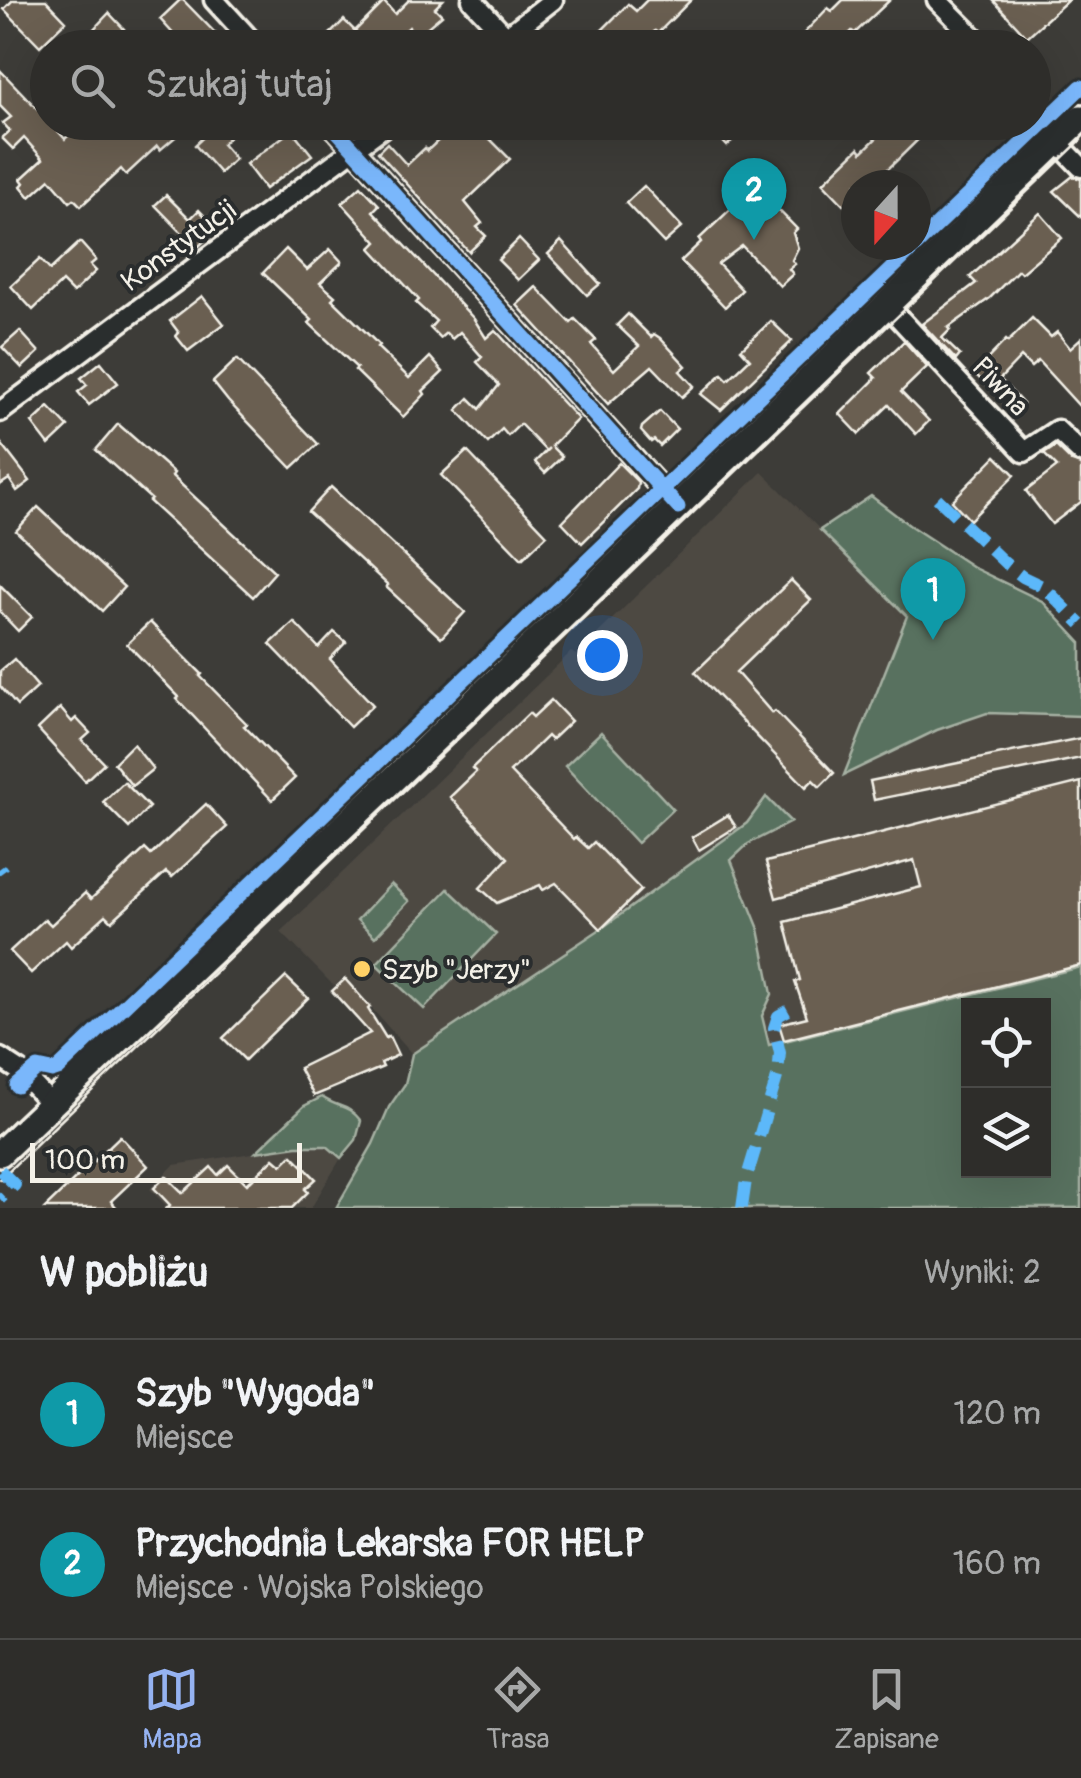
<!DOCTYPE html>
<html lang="pl">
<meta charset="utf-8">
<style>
body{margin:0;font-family:Pangolin,sans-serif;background:#363532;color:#f1f3f6}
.controls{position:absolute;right:30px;bottom:30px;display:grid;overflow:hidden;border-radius:0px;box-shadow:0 10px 40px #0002}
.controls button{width:90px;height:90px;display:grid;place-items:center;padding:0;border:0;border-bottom:2px solid #494947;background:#2e2d2a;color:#f1f3f6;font:50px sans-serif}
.compass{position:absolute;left:841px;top:170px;width:90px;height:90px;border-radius:50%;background:#2e2d2a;box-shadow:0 10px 40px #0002;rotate:201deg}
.scale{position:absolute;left:30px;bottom:25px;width:272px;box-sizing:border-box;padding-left:10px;border:5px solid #f4f1e8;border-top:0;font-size:28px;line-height:35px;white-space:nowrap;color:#f4f1e8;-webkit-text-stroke:8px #2a2d2e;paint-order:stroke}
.you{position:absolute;left:602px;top:655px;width:35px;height:35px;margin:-25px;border:8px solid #fff;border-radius:50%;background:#1a73e8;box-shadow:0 0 0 15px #1a73e833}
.badge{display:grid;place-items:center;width:65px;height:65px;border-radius:50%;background:#95b2f1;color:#fff;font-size:32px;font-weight:700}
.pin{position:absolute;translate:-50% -82px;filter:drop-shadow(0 2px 5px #0008)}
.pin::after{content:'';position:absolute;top:52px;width:35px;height:30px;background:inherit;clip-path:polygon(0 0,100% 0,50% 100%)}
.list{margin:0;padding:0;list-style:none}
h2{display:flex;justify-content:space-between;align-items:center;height:130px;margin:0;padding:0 40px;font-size:42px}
h2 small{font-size:32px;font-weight:400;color:#a7a8a8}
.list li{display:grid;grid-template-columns:65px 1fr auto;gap:30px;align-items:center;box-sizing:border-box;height:150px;padding:0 40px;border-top:2px solid #494947}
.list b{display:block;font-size:38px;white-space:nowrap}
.list p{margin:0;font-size:32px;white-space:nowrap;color:#a7a8a8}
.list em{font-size:32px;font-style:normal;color:#a7a8a8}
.icon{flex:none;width:55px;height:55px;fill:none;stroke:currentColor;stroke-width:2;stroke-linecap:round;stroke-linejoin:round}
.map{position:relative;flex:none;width:1081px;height:1208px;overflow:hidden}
.search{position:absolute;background:#2e2d2a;box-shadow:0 10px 40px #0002;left:30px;right:30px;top:30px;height:110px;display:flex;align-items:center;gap:25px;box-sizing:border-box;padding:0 35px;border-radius:55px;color:#a7a8a8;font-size:38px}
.sheet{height:430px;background:#2e2d2a}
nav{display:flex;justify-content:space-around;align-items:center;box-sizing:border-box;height:140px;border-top:2px solid #494947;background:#2e2d2a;font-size:28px;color:#a7a8a8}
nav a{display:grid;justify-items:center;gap:5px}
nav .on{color:#95b2f1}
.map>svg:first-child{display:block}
</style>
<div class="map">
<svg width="1081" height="1208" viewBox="0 0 1081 1208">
<rect width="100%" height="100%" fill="#3d3c38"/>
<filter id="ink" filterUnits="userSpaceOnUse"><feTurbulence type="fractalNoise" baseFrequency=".01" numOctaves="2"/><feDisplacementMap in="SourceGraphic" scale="20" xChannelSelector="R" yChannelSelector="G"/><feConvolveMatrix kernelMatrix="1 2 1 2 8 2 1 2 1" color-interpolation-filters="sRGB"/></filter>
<g filter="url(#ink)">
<!-- built -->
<g fill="#4d4943">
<polygon points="762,472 907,616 845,773 937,730 987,713 1081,716 1081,967 769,1045 762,1016 759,929 731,860 748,844 790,822 767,797 748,823 602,928 412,1054 344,977 334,986 281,932 571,652 576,655"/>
<polygon points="297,1146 327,1146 341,1158 311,1208 168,1208 150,1189 174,1165"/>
</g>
<!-- green -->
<g fill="#59715e" stroke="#a6b1a3" stroke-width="2.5" fill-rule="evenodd">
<polygon points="871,496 909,525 976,569 1042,601 1081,643 1081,716 987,713 937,730 844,775 907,616 820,530"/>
<polygon points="601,732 673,809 637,843 565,766"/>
<path d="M766 797 791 822 748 844 731 860 759 929 772 994 762 1016 769 1045 1081 967V1208H336L373 1144 389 1107 405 1084 412 1054 602 928 747 823ZM968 1006H1044V1170H968Z"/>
<polygon points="391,884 409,901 375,937 357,920"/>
<polygon points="448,889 496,934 424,1009 376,964"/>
<path d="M322 1097C339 1109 347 1103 361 1121L356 1140 341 1158 327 1146H297L256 1152 304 1106Z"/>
</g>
<!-- building -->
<g fill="#6a5e51" stroke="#f4f1e8" stroke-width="2.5">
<polygon points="13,0 46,0 66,21 40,46 4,9"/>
<polygon points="180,0 183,0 222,40 214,48 186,48 160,19"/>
<polygon points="409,0 443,0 435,8 442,15 417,36 409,27 387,48 316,48 344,20 355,31 384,2 395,14"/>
<polygon points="647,0 691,0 658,33 655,31 639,48 602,48 593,39 628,4 636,11"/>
<polygon points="843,0 890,0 855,33 852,31 835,48 790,48 828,8 832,11"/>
<polygon points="993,0 1068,0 1027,37"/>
<polygon points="109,13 124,29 111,40 109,38 102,44 90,33"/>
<polygon points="0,70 48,120 48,122 50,122 65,139 82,122 193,122 160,150 157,146 126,175 121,169 81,206 74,199 70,202 50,179 30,197 21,186 24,183 21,179 43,159 24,138 13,149 2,138 10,131 3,123 11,117 0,106"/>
<polygon points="219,122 244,122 222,144 235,159 220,173 195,145"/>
<polygon points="458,122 496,122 484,133 510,159 465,202 482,223 477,227 486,236 469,252 378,152 387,143 407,165 425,148 427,151"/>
<polygon points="705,122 751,122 727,146"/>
<polygon points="893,122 936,122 884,173 882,170 866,185 856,185 856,195 845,206 823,183 859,148 862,152"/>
<polygon points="292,130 312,155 265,189 246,164"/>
<polygon points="1073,176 1081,179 1081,217 1054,191"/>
<polygon points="361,186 379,205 373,211 474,319 486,338 495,330 578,419 551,446 562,457 545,473 535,462 549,448 546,451 520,424 508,436 502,429 488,443 457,410 469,398 480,409 499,385 477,362 482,357 460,332 452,339 446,333 440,338 430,328 436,321 416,303 419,300 371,248 377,242 342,203"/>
<polygon points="644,186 682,227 664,243 626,203"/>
<polygon points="762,193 797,229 793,233 798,248 792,260 795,264 789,269 793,274 780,286 742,246 718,264 742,290 725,307 681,261 701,242 699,239 737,203 743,210"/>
<polygon points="166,195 190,219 199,210 217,229 197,248 155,205"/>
<polygon points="1040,213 1062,238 1021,273 1018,270 990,298 948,328 950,330 942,338 960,355 956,360 922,324 976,283 970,277"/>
<polygon points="519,239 539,260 518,280 498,260"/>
<polygon points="561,241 600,284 587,295 548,254"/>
<polygon points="80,242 96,260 90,265 96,271 73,293 62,282 33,310 11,286 40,259 50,270"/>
<polygon points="286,249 307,270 330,249 342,262 320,283 335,296 332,299 379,345 377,347 409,378 430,357 443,372 423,391 425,394 403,417 355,370 357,368 309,323 312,320 263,273"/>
<polygon points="536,287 571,323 575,319 596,340 591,344 614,370 639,346 617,325 628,314 651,337 654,334 660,338 686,366 680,371 694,386 682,397 652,366 608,404 517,305"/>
<polygon points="202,296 224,324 188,351 176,336 179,333 170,321"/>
<polygon points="1032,318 1051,337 1057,332 1070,348 1081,338 1081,408 1038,361 1031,367 1021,357 1000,379 1023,404 1014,412 974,373 1006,340 1008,342"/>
<polygon points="771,321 792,341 721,410 701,394 722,374 728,380 750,359 741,349"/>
<polygon points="20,331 39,352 22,368 2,347"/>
<polygon points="904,341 927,367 901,392 929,421 916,434 889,405 859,434 840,414 876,378 871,373"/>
<polygon points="237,359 318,444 292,468 228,401 213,382"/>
<polygon points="101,362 118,383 89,405 78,392 87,385 81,378"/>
<polygon points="49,407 68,427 49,445 32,423"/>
<polygon points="660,411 677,429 660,446 654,440 651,442 641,431 642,427"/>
<polygon points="118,424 174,473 172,476 275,572 253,597 149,501 151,499 96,450"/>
<polygon points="0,442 30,481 17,491 9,479 0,485"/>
<polygon points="1056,446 1072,462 1081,465 1081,502 1052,524 1026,491 1057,467 1044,454"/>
<polygon points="467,451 547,535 522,559 441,475"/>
<polygon points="996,456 1015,475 970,520 952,501"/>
<polygon points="619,463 638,482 637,489 582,543 562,522"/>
<polygon points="331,487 465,612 441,638 386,587 388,585 308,512"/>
<polygon points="38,507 124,587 102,611 16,531"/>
<polygon points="791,580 811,600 736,672 772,713 775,711 834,773 820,787 813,780 806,787 695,672"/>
<polygon points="0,585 32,617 18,631 0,612"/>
<polygon points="150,622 202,674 200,676 247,724 244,726 295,778 272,800 177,699 179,697 127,644"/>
<polygon points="294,622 319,648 334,632 346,642 330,659 373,705 350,727 270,644"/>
<polygon points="14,659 38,687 17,706 0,686 0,671"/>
<polygon points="551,700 571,721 551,740 547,736 510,772 574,839 576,837 588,848 594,842 641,890 601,929 556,883 543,890 540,885 497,903 480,888 508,858 450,797 476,772 472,768 529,713 533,717"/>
<polygon points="60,708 72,722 76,718 90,733 82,740 104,763 85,781 38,729"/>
<polygon points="1081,738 1081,758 874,800 870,781"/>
<polygon points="133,744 153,769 132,786 114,763"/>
<polygon points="124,782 149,807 129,828 103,802"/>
<polygon points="1081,782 1081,965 784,1040 779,1024 807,1017 795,982 800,980 785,922 921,887 914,860 776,898 766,862"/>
<polygon points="206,804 227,827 172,877 166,872 112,921 106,915 71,947 66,941 31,973 10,951 45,919 51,925 85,893 91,899 145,849 151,855"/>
<polygon points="728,815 736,827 699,850 692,837"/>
<polygon points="286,977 308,998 245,1060 223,1038"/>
<polygon points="345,979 370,1007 368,1009 386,1038 389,1036 398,1055 381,1063 383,1067 314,1096 299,1068 370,1033 332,991"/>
<polygon points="120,1136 148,1166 111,1201 117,1208 45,1208"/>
<polygon points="292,1155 316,1179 305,1189 308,1192 292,1208 167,1208 170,1205 154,1188 166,1176 183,1193 211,1167 218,1175 228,1165 247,1184 274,1158 282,1165"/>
</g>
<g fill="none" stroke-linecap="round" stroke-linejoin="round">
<!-- minor casing -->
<g stroke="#f4f1e8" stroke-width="25">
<g id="minor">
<polyline points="214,0 258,48"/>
<polyline points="472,0 500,30 505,38"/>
<polyline points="937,0 985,48"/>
<polyline points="492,48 553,0"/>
<polyline points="329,122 678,507"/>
<polyline points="1057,142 1081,167"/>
<polyline points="887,305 1024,452 1057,430 1081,453"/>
<polyline points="0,412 390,122"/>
<polyline points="0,1058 20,1071 51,1104"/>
</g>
</g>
<!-- secondary casing -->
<g stroke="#f4f1e8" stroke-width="32">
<polyline id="secondary" points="0,1153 403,770 1081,118"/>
</g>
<!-- minor -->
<use href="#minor" stroke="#2a2d2e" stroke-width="18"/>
<!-- secondary -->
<use href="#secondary" stroke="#2a2d2e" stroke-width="25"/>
<!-- tram -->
<polyline stroke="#f4f1e8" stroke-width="2.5" points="0,1179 1081,140"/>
<!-- quiet -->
<g stroke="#5cb8fa" stroke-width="12" stroke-dasharray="25 12" stroke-linecap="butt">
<polyline points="937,498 1005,563 1023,577 1044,587 1081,624"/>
<polyline points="0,868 3,872"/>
<polyline points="0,1170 15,1185 0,1199"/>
<polyline points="742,1208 746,1180 778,1074 780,1053 774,1028 778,1016 792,1008"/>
</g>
<!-- cycleway casing -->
<g stroke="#2a2d2e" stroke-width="21">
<g id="cycleway">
<polyline points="329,122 678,507"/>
<polyline points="17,1086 38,1068 52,1071 58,1069 1081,87"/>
</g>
</g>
<!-- cycleway -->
<use href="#cycleway" stroke="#7ab7fb" stroke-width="15"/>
</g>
</g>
<!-- markers -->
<circle fill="#ffd166" stroke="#2a2d2e" stroke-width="4" cx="362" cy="969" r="10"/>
<g text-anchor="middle" stroke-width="8" stroke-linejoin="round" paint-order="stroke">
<!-- street labels -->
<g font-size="28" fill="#f4f1e8" stroke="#2a2d2e">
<text transform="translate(178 245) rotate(-36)" y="10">Konstytucji</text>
<text transform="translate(1001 386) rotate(47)" y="10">Piwna</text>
</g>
<!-- poi labels -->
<g font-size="28" fill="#f4f1e8" stroke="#2a2d2e" text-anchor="start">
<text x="382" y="979">Szyb "Jerzy"</text>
</g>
</g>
</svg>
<div class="controls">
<button><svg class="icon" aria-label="locate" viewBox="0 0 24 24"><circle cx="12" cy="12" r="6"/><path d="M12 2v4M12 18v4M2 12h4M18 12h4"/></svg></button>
<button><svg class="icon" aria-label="layers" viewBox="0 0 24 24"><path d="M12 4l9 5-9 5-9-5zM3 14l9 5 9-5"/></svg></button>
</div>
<svg class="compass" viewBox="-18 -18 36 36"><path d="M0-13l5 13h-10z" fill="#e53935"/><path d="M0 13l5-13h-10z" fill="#a7a8a8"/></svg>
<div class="scale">100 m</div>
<div class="you"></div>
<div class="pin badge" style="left:933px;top:640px;background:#0f9aa8">1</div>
<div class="pin badge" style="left:754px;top:240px;background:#0f9aa8">2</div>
<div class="search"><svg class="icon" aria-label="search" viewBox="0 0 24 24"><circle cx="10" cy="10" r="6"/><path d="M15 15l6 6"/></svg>Szukaj tutaj</div>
</div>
<section class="sheet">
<h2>W pobliżu<small>Wyniki: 2</small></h2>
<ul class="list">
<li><span class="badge" style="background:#0f9aa8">1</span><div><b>Szyb &quot;Wygoda&quot;</b><p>Miejsce</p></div><em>120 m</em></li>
<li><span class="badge" style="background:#0f9aa8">2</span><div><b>Przychodnia Lekarska FOR HELP</b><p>Miejsce · Wojska Polskiego</p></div><em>160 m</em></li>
</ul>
</section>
<nav>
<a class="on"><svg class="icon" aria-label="map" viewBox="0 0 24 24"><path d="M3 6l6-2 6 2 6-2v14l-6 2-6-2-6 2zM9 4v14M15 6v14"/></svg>Mapa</a>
<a><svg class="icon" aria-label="directions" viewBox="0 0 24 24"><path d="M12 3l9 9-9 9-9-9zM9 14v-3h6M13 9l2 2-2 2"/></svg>Trasa</a>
<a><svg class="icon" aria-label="saved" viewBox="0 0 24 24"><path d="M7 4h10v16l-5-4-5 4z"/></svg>Zapisane</a>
</nav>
